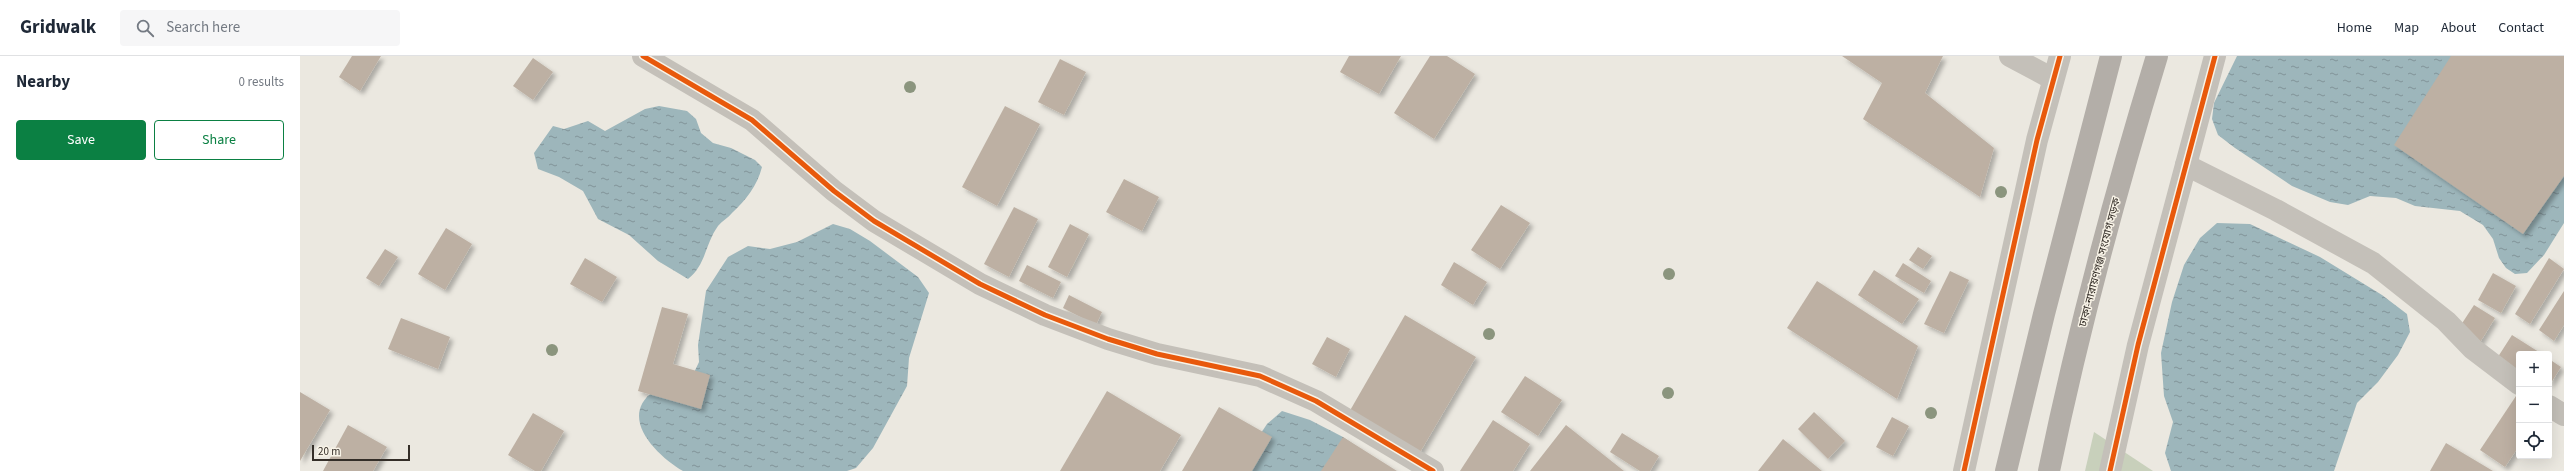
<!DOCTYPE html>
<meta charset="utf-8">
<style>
body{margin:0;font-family:"Source Sans 3","Noto Sans Bengali",sans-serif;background:#f6f6f7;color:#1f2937}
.controls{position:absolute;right:12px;bottom:12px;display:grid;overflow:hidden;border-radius:4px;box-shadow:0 4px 16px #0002}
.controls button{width:36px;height:36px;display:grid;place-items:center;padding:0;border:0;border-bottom:1px solid #e0e1e3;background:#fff;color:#1f2937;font:20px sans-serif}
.scale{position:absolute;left:12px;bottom:10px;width:98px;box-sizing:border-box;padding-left:4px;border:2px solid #342e28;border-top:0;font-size:11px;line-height:14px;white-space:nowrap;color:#342e28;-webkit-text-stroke:3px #f8f3e7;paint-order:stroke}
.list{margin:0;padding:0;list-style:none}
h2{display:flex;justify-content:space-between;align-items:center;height:52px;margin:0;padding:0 16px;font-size:17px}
h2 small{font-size:13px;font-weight:400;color:#747a83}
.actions{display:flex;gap:8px;padding:12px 16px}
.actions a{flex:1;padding:9px 0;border:1px solid #0b8043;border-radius:4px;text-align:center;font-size:14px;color:#0b8043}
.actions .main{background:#0b8043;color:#fff}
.icon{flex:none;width:22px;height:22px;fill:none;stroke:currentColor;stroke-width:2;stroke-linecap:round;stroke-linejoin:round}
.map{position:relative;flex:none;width:2264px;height:415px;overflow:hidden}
header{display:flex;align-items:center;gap:24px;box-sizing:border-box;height:56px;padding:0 20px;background:#fff;border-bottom:1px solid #e0e1e3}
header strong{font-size:19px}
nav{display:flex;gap:22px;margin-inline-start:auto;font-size:14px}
.search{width:280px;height:36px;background:#f6f6f7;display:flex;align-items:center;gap:10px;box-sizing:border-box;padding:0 14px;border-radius:4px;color:#747a83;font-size:15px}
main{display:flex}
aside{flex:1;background:#fff}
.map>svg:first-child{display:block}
</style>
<header>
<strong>Gridwalk</strong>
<div class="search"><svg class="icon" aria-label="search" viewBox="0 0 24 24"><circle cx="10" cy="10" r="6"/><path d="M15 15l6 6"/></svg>Search here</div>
<nav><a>Home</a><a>Map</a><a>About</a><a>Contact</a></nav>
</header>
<main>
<aside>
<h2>Nearby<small>0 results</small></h2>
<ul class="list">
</ul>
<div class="actions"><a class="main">Save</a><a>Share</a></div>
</aside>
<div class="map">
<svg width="2264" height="415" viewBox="0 0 2264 415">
<defs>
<pattern id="water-ripples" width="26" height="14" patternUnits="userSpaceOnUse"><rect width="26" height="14" fill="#9db6bb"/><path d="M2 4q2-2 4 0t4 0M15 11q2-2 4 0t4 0" fill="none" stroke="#819498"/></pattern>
<filter id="shadow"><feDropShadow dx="3.5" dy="3.5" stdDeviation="2" flood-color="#0004"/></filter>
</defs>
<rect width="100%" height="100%" fill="#ebe8e0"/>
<!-- green -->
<polygon fill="#c8d0bb" points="1794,376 1853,415 1785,415"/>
<!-- water -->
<g fill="url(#water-ripples)">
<polygon points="1937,0 2246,0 2264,13 2264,167 2244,199 2227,217 2215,218 2206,212 2199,202 2193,183 2183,169 2160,155 2115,150 2096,142 2070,140 2048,149 2030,146 1992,130 1935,92 1918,79 1912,63 1914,47"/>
<path d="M359 50 387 55 396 63 401 77 413 87 431 92 455 104 462 111C457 130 446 144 432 157 428 162 422 165 418 170 405 188 406 209 388 223L358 205 329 179 298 163 283 135 259 121 238 113 234 97 253 70 264 73 288 65 305 75 345 53Z"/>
<polygon points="1917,167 1950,168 2020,201 2082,239 2107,258 2110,276 2098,299 2078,326 2057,347 2034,415 1871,415 1865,397 1873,366 1864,340 1861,297 1872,246 1884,209 1900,182"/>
<path d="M533 168 550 173 570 185 618 221 629 237 609 302 607 330 573 392 556 412 547 415H383C357 400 317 361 354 335 363 329 379 328 390 325L399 306 398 289 406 235 428 201 448 190 470 193 497 186Z"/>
<polygon points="982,355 1010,364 1043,381 1092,415 936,415 967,368"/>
</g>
<!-- building -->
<g fill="#bdb0a3" filter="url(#shadow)">
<polygon points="52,0 81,0 60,35 39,21"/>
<polygon points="1049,0 1101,0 1079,38 1040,16"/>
<polygon points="1130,0 1147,0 1175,18 1134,83 1094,57"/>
<polygon points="1542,0 1643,0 1625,37 1694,92 1680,141 1563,63 1582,27"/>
<polygon points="2151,0 2264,0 2264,120 2223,178 2094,89"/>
<polygon points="233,2 253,16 233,44 213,30"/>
<polygon points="760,3 786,16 764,59 738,46"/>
<polygon points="705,50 740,68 697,150 662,131"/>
<polygon points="824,123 859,141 842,175 806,156"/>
<polygon points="1201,149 1230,167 1200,213 1171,194"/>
<polygon points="714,151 738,163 709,221 684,208"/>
<polygon points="770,168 789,178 767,221 748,211"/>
<polygon points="146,172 172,188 145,234 118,218"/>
<polygon points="1618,191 1632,200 1623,213 1609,204"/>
<polygon points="85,193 98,201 79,230 66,222"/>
<polygon points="285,202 317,221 302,246 270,228"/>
<polygon points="2249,202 2264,213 2230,268 2215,258"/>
<polygon points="1154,206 1187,226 1173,249 1141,229"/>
<polygon points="1603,207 1631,225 1624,237 1595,220"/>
<polygon points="727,209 761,226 753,242 719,225"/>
<polygon points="1574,214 1619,243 1602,268 1558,239"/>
<polygon points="1650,215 1669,224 1644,277 1624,268"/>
<polygon points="2193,217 2216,230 2201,257 2178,244"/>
<polygon points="1517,225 1618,290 1597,343 1487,272"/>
<polygon points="2264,235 2264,269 2254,285 2239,274"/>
<polygon points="769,239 802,256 796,269 763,252"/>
<polygon points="2174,249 2195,262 2179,288 2157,275"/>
<polygon points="362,251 388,258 373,308 410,319 401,353 338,335"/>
<polygon points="1105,259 1176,301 1119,398 1048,358"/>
<polygon points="101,262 150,281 138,313 88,293"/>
<polygon points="2212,279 2242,298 2219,298 2219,324 2194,307"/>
<polygon points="1027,281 1050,293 1036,321 1012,308"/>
<polygon points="2249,303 2261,311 2249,330"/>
<polygon points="1225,320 1262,344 1238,380 1201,356"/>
<polygon points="807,335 881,379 860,415 760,415"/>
<polygon points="0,336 30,354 0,405"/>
<polygon points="2216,340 2219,342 2219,390 2205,411 2180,394"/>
<polygon points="919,351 972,381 952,415 882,415"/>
<polygon points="1514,356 1545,385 1528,403 1498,373"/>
<polygon points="233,357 264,375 241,415 235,415 208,399"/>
<polygon points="1592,361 1609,370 1593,400 1576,391"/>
<polygon points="1193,364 1230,388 1213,415 1160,415"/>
<polygon points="48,369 87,391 73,415 23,415"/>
<polygon points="1266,369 1324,415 1230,415"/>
<polygon points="1322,377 1359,400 1350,415 1340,415 1310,396"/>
<polygon points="1043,381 1097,415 1021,415"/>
<polygon points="1483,383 1522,415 1458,415"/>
<polygon points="2146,387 2193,415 2130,415"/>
</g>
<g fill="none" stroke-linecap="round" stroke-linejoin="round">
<!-- minor -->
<g stroke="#c4c0b9" stroke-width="22">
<polyline points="343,0 452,64 534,135 574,165 680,228 745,259 808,283 857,298 960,320 1016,345 1133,415"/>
<polyline points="1710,0 1753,23"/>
<polyline points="1886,109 1976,154 2073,207 2146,265 2173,293 2219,328"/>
<polyline points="2249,350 2264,359"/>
</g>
<!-- tertiary -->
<g stroke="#c4c0b9" stroke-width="22">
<polyline points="1664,415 1737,84 1760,0"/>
<polyline points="1810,415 1838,289 1915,0"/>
</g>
<!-- primary -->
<g stroke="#b3aea8" stroke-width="22">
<polyline points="1706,415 1744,258 1811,0"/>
<path d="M1749 415C1778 275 1815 137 1857 0"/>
</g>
<!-- cycleway casing -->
<g stroke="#f8f3e7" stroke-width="8">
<g id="cycleway">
<polyline points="343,0 452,64 534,135 574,165 680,228 745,259 808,283 857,298 960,320 1016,345 1133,415"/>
<polyline points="1664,415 1737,84 1760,0"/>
<polyline points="1810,415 1838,289 1915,0"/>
</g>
</g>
<!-- cycleway -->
<use href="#cycleway" stroke="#e8590c" stroke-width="5"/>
</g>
<!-- trees -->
<g fill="#8b957e">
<circle cx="610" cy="31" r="6"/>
<circle cx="1701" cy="136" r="6"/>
<circle cx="1369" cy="218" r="6"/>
<circle cx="1189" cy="278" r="6"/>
<circle cx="252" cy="294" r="6"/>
<circle cx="1368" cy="337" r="6"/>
<circle cx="1631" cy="357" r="6"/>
</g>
<g text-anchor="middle" stroke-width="3" stroke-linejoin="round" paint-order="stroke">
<!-- street labels -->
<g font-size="11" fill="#342e28" stroke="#f8f3e7">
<text transform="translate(1799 206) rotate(-75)" y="4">ঢাকা-নারায়ণগঞ্জ সংযোগ সড়ক</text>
</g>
</g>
</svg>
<div class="controls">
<button>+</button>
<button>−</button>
<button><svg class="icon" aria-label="locate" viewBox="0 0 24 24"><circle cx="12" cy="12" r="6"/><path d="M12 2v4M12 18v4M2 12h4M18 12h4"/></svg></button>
</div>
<div class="scale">20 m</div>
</div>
</main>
